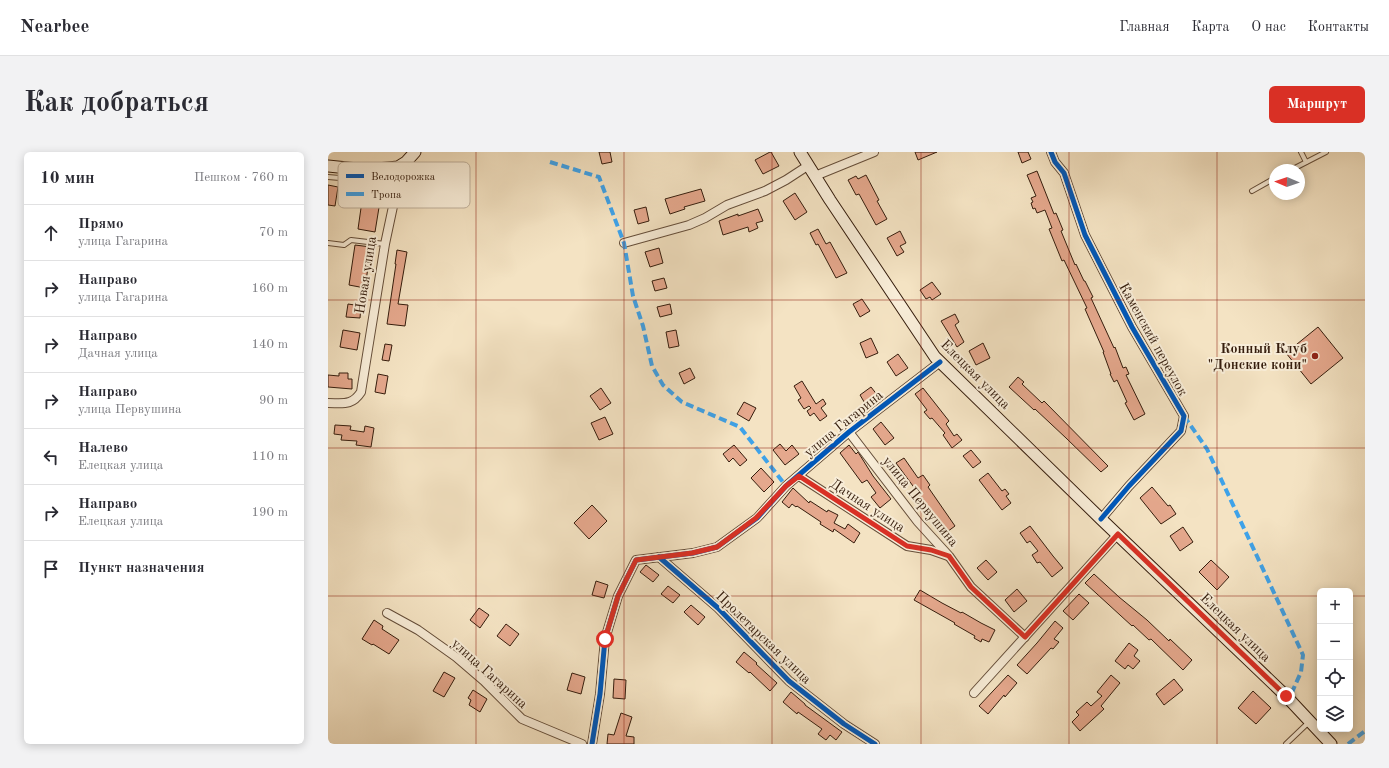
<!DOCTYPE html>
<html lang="ru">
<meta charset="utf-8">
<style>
body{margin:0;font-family:"Old Standard TT",serif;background:#f2f2f3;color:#2b2b33}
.controls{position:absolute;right:12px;bottom:12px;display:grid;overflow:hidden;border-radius:6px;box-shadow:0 2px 10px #0003}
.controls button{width:36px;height:36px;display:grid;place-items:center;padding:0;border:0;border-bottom:1px solid #e1e1e2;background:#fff;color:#2b2b33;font:20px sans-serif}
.compass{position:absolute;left:941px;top:12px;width:36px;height:36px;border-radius:50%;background:#fff;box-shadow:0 2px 10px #0003;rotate:272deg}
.stop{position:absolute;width:12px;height:12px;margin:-9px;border:3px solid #d93025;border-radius:50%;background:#fff}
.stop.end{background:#d93025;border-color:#fff;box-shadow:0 1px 4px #0008}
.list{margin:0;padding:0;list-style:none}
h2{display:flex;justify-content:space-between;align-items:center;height:52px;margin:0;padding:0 16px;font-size:17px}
h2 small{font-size:13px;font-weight:400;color:#7c7c81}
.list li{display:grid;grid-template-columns:26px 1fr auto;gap:12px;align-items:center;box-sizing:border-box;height:56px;padding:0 16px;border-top:1px solid #e1e1e2}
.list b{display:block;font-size:15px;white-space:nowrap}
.list p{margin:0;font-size:13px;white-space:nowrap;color:#7c7c81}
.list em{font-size:13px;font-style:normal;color:#7c7c81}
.icon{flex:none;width:22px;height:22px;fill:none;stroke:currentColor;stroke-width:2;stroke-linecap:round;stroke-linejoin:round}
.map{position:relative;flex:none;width:1037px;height:592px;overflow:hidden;border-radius:6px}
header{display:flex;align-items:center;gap:24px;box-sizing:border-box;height:56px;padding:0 20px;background:#fff;border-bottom:1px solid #e1e1e2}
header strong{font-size:19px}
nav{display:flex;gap:22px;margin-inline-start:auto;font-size:14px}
.intro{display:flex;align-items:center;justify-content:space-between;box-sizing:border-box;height:96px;padding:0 24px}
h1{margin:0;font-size:28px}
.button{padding:10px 18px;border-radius:6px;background:#d93025;color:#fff;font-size:14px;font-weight:700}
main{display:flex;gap:24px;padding:0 24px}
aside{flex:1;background:#fff;border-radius:6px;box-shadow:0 2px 10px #0003}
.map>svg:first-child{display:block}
</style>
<header>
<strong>Nearbee</strong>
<nav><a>Главная</a><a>Карта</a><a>О нас</a><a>Контакты</a></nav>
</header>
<div class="intro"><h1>Как добраться</h1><a class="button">Маршрут</a></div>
<main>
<aside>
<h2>10 мин<small>Пешком · 760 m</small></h2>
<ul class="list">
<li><svg class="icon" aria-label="ahead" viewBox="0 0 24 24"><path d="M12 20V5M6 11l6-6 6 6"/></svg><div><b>Прямо</b><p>улица Гагарина</p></div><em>70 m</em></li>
<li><svg class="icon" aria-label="right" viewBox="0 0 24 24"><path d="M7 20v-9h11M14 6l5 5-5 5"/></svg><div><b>Направо</b><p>улица Гагарина</p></div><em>160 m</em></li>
<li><svg class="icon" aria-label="right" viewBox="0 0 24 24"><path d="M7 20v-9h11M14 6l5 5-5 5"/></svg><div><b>Направо</b><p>Дачная улица</p></div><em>140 m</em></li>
<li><svg class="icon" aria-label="right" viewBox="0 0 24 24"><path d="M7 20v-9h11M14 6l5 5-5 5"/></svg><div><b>Направо</b><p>улица Первушина</p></div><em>90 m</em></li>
<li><svg class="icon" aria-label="left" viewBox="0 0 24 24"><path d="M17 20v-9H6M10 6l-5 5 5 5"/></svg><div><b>Налево</b><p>Елецкая улица</p></div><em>110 m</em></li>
<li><svg class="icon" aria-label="right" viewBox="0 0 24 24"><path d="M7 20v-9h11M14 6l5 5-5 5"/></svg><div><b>Направо</b><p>Елецкая улица</p></div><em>190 m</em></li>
<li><svg class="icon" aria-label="arrive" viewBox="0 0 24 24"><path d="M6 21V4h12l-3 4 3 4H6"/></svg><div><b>Пункт назначения</b></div></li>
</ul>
</aside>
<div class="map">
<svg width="1037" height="592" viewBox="0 0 1037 592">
<rect width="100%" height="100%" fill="#f4e3c3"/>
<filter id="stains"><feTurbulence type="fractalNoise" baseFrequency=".005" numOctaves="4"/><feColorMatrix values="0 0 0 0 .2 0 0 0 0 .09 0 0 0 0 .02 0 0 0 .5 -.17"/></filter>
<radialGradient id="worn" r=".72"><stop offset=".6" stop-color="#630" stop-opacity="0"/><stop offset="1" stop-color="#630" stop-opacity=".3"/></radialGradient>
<!-- building -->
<g fill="#e5a88d" stroke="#351d0d">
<polygon points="271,0 282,0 284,10 274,12"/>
<polygon points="442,0 443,0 451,14 435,22 427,8"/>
<polygon points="587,0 609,0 590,8"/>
<polygon points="690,0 700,0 703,7 694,11"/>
<polygon points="709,19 726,62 728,61 735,78 733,79 747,113 748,112 756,129 757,129 765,145 763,146 786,196 787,195 795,216 798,215 801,222 798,223 817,262 806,268 797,251 799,250 789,228 786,230 782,222 783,222 775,200 776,200 757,157 759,156 736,108 734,109 721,77 724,76 717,58 709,61 707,56 705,57 703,51 705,50 703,46 708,44 699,23"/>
<polygon points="538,23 551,48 549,49 559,67 548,73 531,42 528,43 520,28 528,24 530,27"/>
<polygon points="0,33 10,35 7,54 0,53"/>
<polygon points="36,35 54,37 47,80 30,77"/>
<polygon points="373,37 377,49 356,55 357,57 342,62 337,47"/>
<polygon points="467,41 479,60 467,68 455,49"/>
<polygon points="318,55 321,69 310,72 306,58"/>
<polygon points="430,57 435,69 428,71 430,76 421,80 420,75 395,83 391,69 410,62 410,64"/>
<polygon points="490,77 498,92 502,90 519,121 508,126 490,92 488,93 482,81"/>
<polygon points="572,79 578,91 572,94 576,100 569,104 559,86"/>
<polygon points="27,93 43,95 37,136 21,133"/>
<polygon points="331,96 335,111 322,115 317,100"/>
<polygon points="69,98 79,100 70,152 80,153 77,174 59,172 68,112 67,112"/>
<polygon points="336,126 339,136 327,139 324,129"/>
<polygon points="604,130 613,142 604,148 602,145 598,147 592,138"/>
<polygon points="534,147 542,159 532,165 525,152"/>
<polygon points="20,152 33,154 32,166 18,165"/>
<polygon points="342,152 344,162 332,165 329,155"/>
<polygon points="627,162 631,170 627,173 636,190 629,195 613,169"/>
<polygon points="990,175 1015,206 983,232 958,201"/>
<polygon points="15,178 32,181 29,198 12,195"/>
<polygon points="348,178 351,194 341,196 338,180"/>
<polygon points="543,186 550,201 538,206 532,191"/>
<polygon points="655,191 662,206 648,213 641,199"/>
<polygon points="57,192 64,193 61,209 54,208"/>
<polygon points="570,202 580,216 568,224 559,210"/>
<polygon points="362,216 367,226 356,232 351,221"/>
<polygon points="11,221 20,221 20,227 24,227 24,237 0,235 0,223 11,224"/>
<polygon points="50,222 60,224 57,242 47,240"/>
<polygon points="690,225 696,230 694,232 714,251 716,249 780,314 773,320 738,286 707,257 706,258 681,235"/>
<polygon points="474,229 488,252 495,247 498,252 493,256 499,264 492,269 486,261 482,264 479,259 483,256 481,254 476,257 470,248 473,246 466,234"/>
<polygon points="543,235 550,244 538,253 532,243"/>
<polygon points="273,236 283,251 272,258 262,244"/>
<polygon points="595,236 621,269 618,272 626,284 629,282 634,288 624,296 615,283 617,281 604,266 602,267 596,260 599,258 587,242"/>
<polygon points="416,250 428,256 421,269 409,262"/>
<polygon points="277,265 285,282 271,288 263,271"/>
<polygon points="553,270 566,286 557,293 545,277"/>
<polygon points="7,273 23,274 22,278 36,280 37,274 46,276 43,295 28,293 29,289 13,288 14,283 6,282"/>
<polygon points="452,292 458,299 464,293 471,302 457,313 445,298"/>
<polygon points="406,293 419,308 412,314 405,306 401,310 395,302"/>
<polygon points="521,293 528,302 530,300 545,324 563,347 552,356 543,345 548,341 539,328 534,331 512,301"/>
<polygon points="643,298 653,310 645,316 635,304"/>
<polygon points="576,306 590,326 595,323 602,333 600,335 627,374 619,380 568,311"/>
<polygon points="433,316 446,330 436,340 423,326"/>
<polygon points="660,321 674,339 677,337 681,342 678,344 683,351 674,358 651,328"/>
<polygon points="824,335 840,354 842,353 848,362 833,372 812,346"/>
<polygon points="465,336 481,351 482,349 499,360 500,358 510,363 506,371 517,377 520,372 532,381 526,391 506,377 505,380 492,372 493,370 469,354 468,355 464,352 461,356 454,350"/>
<polygon points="264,353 279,369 261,387 246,371"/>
<polygon points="702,374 725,404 735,416 724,425 712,410 709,411 704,403 710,399 702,389 699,391 692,381"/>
<polygon points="855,375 865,390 852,399 842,384"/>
<polygon points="658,408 669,420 660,428 649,416"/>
<polygon points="883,408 901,425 889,438 871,420"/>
<polygon points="318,413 331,423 325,430 312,420"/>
<polygon points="766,422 791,445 819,468 841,489 842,487 864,508 855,518 823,487 821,488 805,473 804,474 757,431"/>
<polygon points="268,429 280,433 276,446 264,443"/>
<polygon points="340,434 352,443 345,451 333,442"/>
<polygon points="689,437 699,449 686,460 677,448"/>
<polygon points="592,438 614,451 633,461 634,460 653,471 667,478 661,490 654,487 653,490 646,486 647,484 626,472 627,471 586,448"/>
<polygon points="751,442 761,451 745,468 735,459"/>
<polygon points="363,453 377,465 370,473 356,460"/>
<polygon points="151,456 161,463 152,476 142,468"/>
<polygon points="46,468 55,474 54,477 71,488 61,502 45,492 44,493 34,487"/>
<polygon points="727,469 735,476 726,487 731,490 725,497 723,496 699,522 689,513 709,491"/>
<polygon points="178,472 191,482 182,494 169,484"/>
<polygon points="801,491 810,498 806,504 812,509 805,517 800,513 797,517 787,509"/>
<polygon points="416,500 429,511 428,512 449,531 442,539 422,520 421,521 408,510"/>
<polygon points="116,520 127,526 116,545 105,539"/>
<polygon points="244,521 257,525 253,542 239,538"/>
<polygon points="680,523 689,531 677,545 676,543 660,562 651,554"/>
<polygon points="783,523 792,531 773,554 776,557 752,579 744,570 751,563 748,560 759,550 763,554 774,544 769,540"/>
<polygon points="286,527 298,528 297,547 285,546"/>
<polygon points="846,527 855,538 836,553 828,542"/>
<polygon points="145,538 159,547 152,560 141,553 143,548 140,546"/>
<polygon points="925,539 943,556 928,572 910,556"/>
<polygon points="463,540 477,552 477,553 514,580 508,588 502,583 498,588 490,582 494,577 470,560 469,562 455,550"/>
<polygon points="293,561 304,565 298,584 306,585 306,592 279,592 280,582 286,583"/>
</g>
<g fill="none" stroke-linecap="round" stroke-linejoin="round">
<!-- service casing -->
<g stroke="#654e3a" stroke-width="6">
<g id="service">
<polyline points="973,0 978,10"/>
<polyline points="963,18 998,0"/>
<polyline points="0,25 70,31"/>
<polyline points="924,39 947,26"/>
<polyline points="0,91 16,93 23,88 57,92"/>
<polyline points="958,592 981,570"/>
</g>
</g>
<!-- minor casing -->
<g stroke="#654e3a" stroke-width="10">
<g id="minor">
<polyline points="723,0 727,10 736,21 757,83 804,175 856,264 853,279 801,334 773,367"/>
<polyline points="487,24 546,0"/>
<polyline points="296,91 361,73 377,66 399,53 437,39 458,28 481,13"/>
<path d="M0 251C15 251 24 254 33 240L57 92 70 31V15"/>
<polyline points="521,280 590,370 621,404 643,435 697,485"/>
<polyline points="471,324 579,394 603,398 620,404"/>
<polyline points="331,405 390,456 461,529 516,572 547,592"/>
<polyline points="59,461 90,478 128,505 156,529 194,567 254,592"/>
<polyline points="646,541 790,382"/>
<polyline points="264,592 272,542 277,487 290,444 308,408 365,401 389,395 429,366 458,334 521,280 612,210"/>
</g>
</g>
<!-- secondary casing -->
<g stroke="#351d0d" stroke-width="13">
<g id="secondary">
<polyline points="472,0 502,48 607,205 773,367 958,544 1003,592"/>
<polyline points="0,14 39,18 70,15 78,10 87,0"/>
</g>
</g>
<!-- service -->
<use href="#service" stroke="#f8edd8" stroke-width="4"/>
<!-- minor -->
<use href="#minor" stroke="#f8edd8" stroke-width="8"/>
<!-- secondary -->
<use href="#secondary" stroke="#f8edd8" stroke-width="11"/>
<!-- quiet -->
<g stroke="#3ea2e9" stroke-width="4" stroke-dasharray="8 4" stroke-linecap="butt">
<polyline points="222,10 271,25 296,91 305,144 315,174 324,214 335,233 354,250 412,275 458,334"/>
<polyline points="856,264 879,297 975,503 973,520 961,547"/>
<polyline points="1020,592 1037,579"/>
</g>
<!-- cycleway casing -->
<g stroke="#f8edd8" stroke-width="8">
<g id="cycleway">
<polyline points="723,0 727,10 736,21 757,83 804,175 856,264 853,279 801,334 773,367"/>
<polyline points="331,405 390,456 461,529 516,572 547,592"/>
<polyline points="264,592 272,542 277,487 290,444 308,408 365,401 389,395 429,366 458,334 521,280 612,210"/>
</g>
</g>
<!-- cycleway -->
<use href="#cycleway" stroke="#0057b8" stroke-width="5"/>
</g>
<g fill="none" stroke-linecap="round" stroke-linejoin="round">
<!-- route -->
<polyline stroke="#d93025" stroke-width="5" points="277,487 290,444 308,408 364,401 389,395 428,366 458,334 471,324 579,394 603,398 621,404 643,435 697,485 790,382 958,544"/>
</g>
<!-- grid -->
<path fill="none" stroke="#8f2418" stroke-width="1" stroke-opacity="0.55" d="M148 0V592M296 0V592M444 0V592M593 0V592M741 0V592M889 0V592M0 148H1037M0 296H1037M0 444H992M1022 444H1037"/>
<!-- markers -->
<circle fill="#8f2418" stroke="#f8edd8" stroke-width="1.5" cx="987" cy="204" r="4"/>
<g text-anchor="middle" stroke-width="4" stroke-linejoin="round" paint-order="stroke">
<!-- street labels -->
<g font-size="14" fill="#351d0d" stroke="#f8edd8">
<text transform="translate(37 123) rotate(-81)" y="5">Новая улица</text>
<text transform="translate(826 187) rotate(61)" y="5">Каменский переулок</text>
<text transform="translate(648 222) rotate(45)" y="5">Елецкая улица</text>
<text transform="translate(515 271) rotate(-39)" y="5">улица Гагарина</text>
<text transform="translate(593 349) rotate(51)" y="5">улица Первушина</text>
<text transform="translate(540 353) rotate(33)" y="5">Дачная улица</text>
<text transform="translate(908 475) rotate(44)" y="5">Елецкая улица</text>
<text transform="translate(436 485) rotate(44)" y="5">Пролетарская улица</text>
<text transform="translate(162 521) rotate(42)" y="5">улица Гагарина</text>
</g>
<!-- poi labels -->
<g font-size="14" font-weight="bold" fill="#351d0d" stroke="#f8edd8" text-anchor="end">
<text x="979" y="201">Конный Клуб<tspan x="979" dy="16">"Донские кони"</tspan></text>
</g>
</g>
<!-- legend -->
<rect x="10" y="10" width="132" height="46" rx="6" fill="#f8edd8" stroke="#beaf9b" stroke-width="1"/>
<rect x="18" y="22" width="18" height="4" fill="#0057b8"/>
<rect x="18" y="40" width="18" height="4" fill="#3ea2e9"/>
<g font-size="11" fill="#351d0d">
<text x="43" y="28">Велодорожка</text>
<text x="43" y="46">Тропа</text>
</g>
<rect width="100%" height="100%" filter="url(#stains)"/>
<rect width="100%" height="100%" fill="url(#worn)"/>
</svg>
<div class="controls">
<button>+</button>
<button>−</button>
<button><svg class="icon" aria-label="locate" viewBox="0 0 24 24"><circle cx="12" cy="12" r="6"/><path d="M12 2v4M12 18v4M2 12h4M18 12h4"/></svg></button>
<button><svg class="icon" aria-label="layers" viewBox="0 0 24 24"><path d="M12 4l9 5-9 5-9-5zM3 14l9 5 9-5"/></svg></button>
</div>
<svg class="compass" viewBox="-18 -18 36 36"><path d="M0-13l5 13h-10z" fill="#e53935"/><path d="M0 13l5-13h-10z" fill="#7c7c81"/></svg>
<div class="stop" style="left:277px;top:487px"></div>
<div class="stop end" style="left:958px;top:544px"></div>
</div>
</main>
